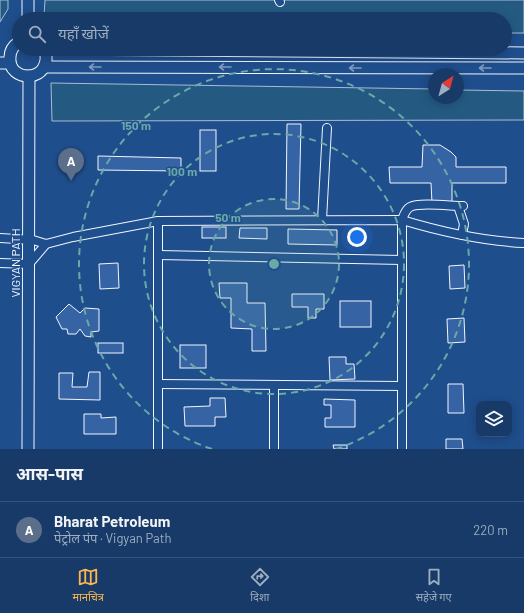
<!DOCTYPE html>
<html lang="hi">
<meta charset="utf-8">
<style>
body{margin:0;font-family:Barlow,"Noto Sans Devanagari",sans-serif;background:#244571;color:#f1f3f6}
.controls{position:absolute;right:12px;bottom:12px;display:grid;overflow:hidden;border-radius:8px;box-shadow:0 2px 10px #0003}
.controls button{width:36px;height:36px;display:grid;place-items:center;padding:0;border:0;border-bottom:1px solid #36547d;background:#173a69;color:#f1f3f6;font:20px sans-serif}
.compass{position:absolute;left:428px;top:68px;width:36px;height:36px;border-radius:50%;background:#173a69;box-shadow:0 2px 10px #0003;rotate:36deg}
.you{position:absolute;left:357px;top:237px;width:14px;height:14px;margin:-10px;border:3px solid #fff;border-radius:50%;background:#1a73e8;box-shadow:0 0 0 6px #1a73e833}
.badge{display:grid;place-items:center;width:26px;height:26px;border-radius:50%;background:#ffb74d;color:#fff;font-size:13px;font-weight:700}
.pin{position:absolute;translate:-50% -33px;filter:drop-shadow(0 1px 2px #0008)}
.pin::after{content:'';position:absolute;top:21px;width:14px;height:12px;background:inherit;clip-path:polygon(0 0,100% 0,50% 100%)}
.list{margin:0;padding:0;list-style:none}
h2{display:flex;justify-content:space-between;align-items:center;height:52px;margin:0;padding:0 16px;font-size:17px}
h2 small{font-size:13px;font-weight:400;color:#9eadc0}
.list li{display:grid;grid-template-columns:26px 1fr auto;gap:12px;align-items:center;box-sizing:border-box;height:56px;padding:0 16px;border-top:1px solid #36547d}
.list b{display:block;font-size:15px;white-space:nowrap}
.list p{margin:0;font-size:13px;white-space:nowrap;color:#9eadc0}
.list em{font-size:13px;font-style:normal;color:#9eadc0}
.icon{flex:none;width:22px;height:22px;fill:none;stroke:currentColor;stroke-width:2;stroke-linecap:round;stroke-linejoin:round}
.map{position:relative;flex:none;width:524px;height:449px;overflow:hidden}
.search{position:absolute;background:#173a69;box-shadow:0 2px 10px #0003;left:12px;right:12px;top:12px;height:44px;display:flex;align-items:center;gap:10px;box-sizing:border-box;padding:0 14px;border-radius:22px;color:#9eadc0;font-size:15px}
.sheet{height:108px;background:#173a69}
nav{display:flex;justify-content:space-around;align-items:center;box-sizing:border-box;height:56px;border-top:1px solid #36547d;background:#173a69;font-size:11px;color:#9eadc0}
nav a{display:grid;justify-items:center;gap:2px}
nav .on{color:#ffb74d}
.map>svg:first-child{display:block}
</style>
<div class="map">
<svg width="524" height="449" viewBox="0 0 524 449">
<rect width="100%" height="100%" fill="#1f4e8c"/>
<!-- green -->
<g fill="#245a82" stroke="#a8bbd7">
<polygon points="0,0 8,0 8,9 0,22"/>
<polygon points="45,0 524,0 524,33 505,33 505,19 46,19 44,16"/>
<polygon points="51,83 434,89 434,98 458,98 458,90 524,91 524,120 52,121"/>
</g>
<!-- building -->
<g fill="#3563a3" stroke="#f2f6ff">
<polygon points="287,124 301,124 299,209 286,209"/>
<rect x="200" y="130" width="16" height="41"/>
<polygon points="423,145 440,145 451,152 456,157 456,167 506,167 506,183 452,183 452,202 432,203 431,183 390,183 389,167 422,167"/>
<polygon points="98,156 181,158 181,171 98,170"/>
<rect x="202" y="227" width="24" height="11"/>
<polygon points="240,228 267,228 267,239 239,238"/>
<polygon points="288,229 337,230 337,245 288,244"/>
<polygon points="118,263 119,288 100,289 99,264"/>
<polygon points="464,265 465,288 450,289 449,266"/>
<polygon points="219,283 247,283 247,303 265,303 266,351 252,351 252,329 231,328 231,298 220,298"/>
<polygon points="292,294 324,294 324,309 316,309 316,318 308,318 308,307 292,307"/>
<rect x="340" y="301" width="31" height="26"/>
<polygon points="69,304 80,313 85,308 99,309 99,331 91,332 91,337 85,336 80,329 76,334 68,334 67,329 62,329 56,317"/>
<polygon points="464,318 465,342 448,343 447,319"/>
<rect x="98" y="343" width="25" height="10"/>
<rect x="180" y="345" width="26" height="23"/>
<polygon points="329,357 346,357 346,364 354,364 355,379 330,380"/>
<polygon points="89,372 100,372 100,400 59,399 59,373 73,373 72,387 87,387"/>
<polygon points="448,384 463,384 464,413 448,413"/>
<polygon points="210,398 225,398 226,417 215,417 215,426 185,426 184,407 210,406"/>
<polygon points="324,399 355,400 355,427 325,427 325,418 331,418 331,405 324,405"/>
<polygon points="84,414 101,414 101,418 116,417 116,434 84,434"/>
<polygon points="446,439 462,439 463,449 446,449"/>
<polygon points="333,445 347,445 347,449 334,449"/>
</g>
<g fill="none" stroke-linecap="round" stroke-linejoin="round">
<!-- minor casing -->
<g stroke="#f2f6ff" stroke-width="10">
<g id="minor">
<polyline points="279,0 280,2"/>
<polyline points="458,206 464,224 462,235"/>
<polyline points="322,220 327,128"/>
<path d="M0 238 33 240 46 244 73 237 158 221 402 220C442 232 482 241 524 243"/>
<polyline points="159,255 402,260"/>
<polyline points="0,263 29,264 46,244"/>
<polyline points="158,384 402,386"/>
<polyline points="274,385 274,449"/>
<polyline points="158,449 158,221"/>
<path d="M402 449V220C404 215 405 210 410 207 419 202 451 206 463 206"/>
</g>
</g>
<!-- secondary casing -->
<g stroke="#f2f6ff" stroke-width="13">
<g id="secondary">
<polyline points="28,19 28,0"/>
<path d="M19 42C13 46 10 50 10 57 7 83 54 84 45 49"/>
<polyline points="49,49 524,53"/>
<polyline points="0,63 10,63"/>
<polyline points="45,67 524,68"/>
<polyline points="28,449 29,76"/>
</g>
</g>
<!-- minor -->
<use href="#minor" stroke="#1f4e8c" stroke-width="8"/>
<!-- secondary -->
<use href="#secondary" stroke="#1f4e8c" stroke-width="11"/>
</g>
<!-- one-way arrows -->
<defs><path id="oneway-shaft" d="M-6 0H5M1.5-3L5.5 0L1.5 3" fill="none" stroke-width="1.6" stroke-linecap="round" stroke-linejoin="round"/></defs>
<g stroke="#7e9ac0">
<use href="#oneway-shaft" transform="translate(95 67) rotate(-180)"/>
<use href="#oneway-shaft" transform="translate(225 67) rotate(-180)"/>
<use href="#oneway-shaft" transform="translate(355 68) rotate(-180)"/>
<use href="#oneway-shaft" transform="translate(485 68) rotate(-180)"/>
</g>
<!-- distance rings -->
<circle cx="274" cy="264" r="65" fill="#6aa9a8" fill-opacity=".12"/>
<g fill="none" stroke="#6aa9a8" stroke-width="2" stroke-dasharray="7 5">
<circle cx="274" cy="264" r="65"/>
<circle cx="274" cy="264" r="130"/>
<path d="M212 449A195 195 0 1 1 336 449"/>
</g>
<g text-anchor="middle" stroke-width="3" stroke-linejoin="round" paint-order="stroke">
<!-- street labels -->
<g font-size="12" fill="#f2f6ff" stroke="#1f4e8c">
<text transform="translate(16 263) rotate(-90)" y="4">VIGYAN PATH</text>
</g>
</g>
<circle cx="274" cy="264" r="6" fill="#6aa9a8" stroke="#1f4e8c" stroke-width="2"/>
<g font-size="12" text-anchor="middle" font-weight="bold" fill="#6aa9a8" stroke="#1f4e8c" stroke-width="3" stroke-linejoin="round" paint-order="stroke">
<text x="136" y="130">150 m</text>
<text x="182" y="176">100 m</text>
<text x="228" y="222">50 m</text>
</g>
</svg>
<div class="controls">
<button><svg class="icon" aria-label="layers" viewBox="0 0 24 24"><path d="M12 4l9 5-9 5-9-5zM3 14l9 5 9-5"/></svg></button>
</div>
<svg class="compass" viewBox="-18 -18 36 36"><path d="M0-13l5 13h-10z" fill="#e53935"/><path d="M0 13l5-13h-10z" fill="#9eadc0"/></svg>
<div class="you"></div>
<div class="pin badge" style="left:71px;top:181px;background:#5c6f8a">A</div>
<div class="search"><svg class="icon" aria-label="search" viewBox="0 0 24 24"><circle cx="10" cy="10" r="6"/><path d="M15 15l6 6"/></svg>यहाँ खोजें</div>
</div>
<section class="sheet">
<h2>आस-पास<small></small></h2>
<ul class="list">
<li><span class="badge" style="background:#5c6f8a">A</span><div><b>Bharat Petroleum</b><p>पेट्रोल पंप · Vigyan Path</p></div><em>220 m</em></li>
</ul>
</section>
<nav>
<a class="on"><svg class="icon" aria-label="map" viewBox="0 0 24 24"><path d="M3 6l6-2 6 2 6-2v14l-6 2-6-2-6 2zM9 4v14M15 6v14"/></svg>मानचित्र</a>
<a><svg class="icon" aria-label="directions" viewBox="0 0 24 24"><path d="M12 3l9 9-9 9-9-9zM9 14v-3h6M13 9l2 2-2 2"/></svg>दिशा</a>
<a><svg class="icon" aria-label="saved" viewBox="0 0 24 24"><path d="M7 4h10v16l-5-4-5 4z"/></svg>सहेजे गए</a>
</nav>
